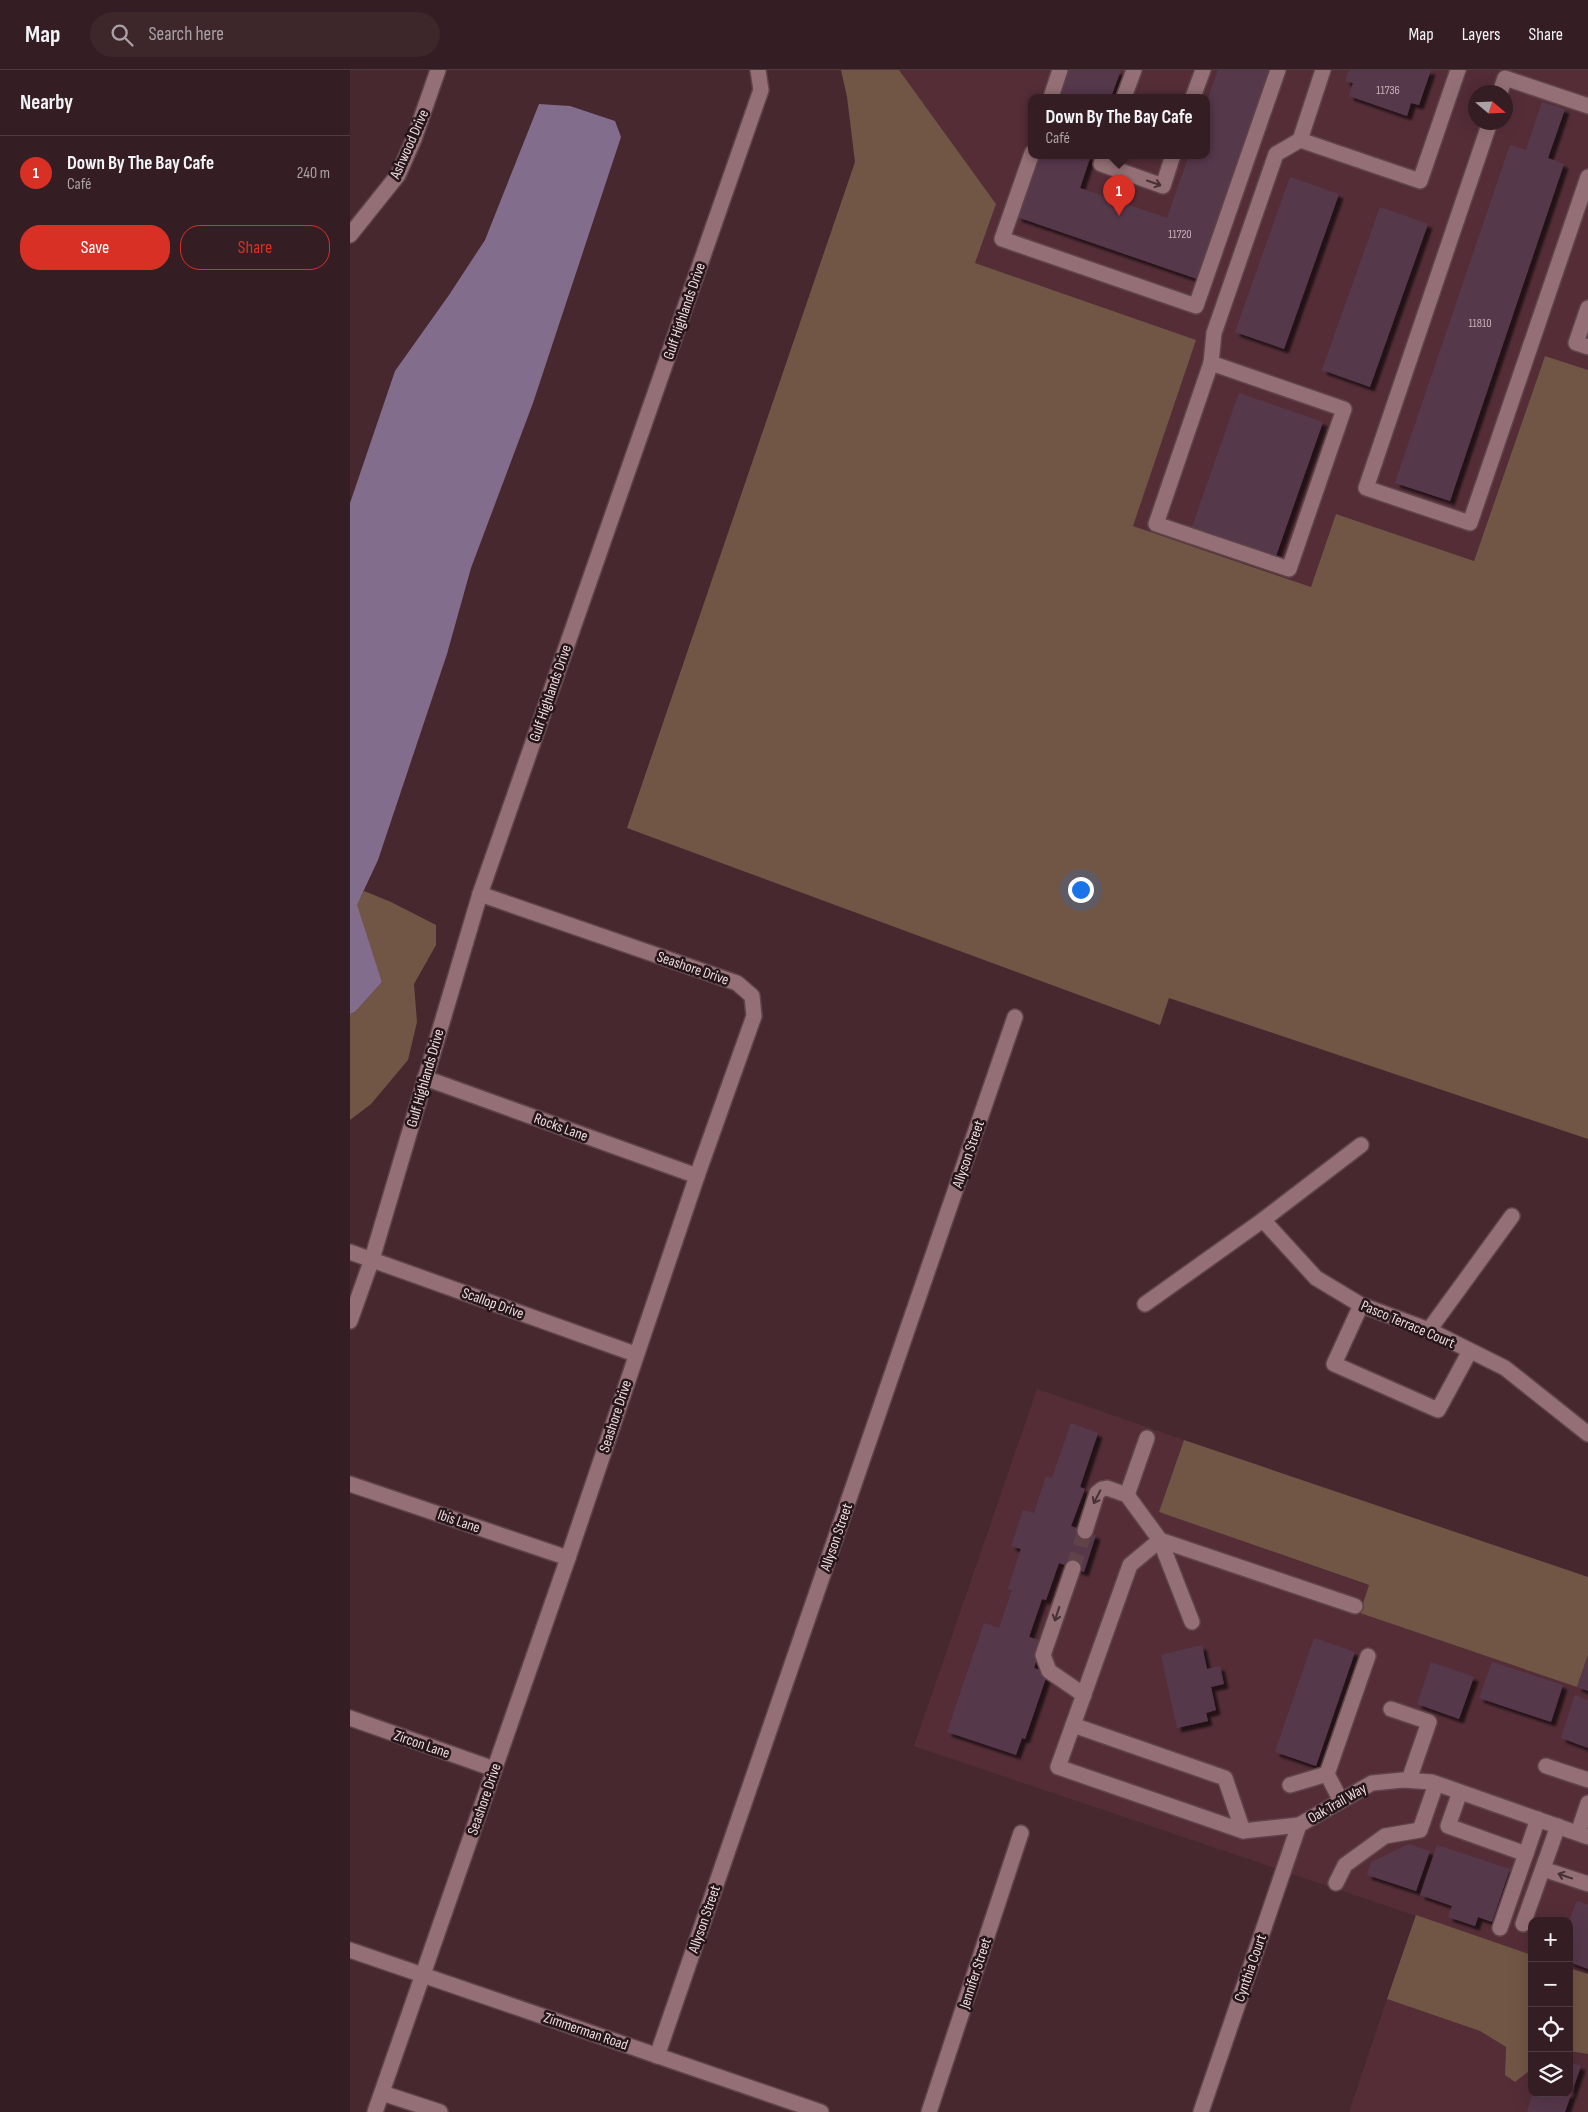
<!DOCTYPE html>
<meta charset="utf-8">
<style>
body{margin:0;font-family:"Sofia Sans Condensed",sans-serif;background:#3d272b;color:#f1f3f6}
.controls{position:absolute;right:15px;bottom:15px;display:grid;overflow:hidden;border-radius:10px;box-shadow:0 5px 20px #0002}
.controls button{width:45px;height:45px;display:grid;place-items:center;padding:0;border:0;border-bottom:1px solid #4f3c41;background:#351e23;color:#f1f3f6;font:25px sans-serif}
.compass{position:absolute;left:1118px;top:15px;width:45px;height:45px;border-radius:50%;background:#351e23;box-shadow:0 5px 20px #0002;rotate:109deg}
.you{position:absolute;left:730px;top:819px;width:18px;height:18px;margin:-12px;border:4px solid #fff;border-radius:50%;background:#1a73e8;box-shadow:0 0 0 8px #1a73e833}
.badge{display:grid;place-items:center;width:32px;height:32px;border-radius:50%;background:#d93025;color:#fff;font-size:16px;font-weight:700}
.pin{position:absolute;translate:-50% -41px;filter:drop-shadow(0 1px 2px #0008)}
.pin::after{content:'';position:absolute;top:26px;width:18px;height:15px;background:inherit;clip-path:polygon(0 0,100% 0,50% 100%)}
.popup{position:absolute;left:678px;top:24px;width:182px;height:65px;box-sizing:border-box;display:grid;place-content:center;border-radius:10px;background:#351e23;filter:drop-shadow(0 1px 4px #0005);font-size:16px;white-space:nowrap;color:#aaa2a6}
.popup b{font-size:19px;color:#f1f3f6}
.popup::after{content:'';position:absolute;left:50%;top:100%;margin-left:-10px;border:10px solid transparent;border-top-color:#351e23}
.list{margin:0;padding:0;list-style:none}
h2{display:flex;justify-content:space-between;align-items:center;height:65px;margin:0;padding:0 20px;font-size:21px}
h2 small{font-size:16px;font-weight:400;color:#aaa2a6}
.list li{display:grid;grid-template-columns:32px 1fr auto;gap:15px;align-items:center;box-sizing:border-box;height:75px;padding:0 20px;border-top:1px solid #4f3c41}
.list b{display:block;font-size:19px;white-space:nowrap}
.list p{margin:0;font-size:16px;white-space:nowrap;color:#aaa2a6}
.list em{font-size:16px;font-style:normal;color:#aaa2a6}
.actions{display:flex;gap:10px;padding:15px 20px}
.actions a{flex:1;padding:11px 0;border:1px solid #d93025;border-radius:20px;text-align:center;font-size:18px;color:#d93025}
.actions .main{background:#d93025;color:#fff}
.icon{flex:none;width:28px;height:28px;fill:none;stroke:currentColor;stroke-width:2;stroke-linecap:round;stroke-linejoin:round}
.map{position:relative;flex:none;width:1238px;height:2042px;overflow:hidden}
header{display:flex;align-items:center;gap:30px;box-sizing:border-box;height:70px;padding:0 25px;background:#351e23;border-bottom:1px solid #4f3c41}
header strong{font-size:24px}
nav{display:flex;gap:28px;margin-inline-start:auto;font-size:18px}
.search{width:350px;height:45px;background:#3d272b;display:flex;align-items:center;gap:12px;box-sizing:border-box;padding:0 18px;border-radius:28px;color:#aaa2a6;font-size:19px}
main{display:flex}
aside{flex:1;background:#351e23}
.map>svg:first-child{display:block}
</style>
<header>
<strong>Map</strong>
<div class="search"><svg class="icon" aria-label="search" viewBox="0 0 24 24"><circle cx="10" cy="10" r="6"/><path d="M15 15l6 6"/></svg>Search here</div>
<nav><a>Map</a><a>Layers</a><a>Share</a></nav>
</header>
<main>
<aside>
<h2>Nearby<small></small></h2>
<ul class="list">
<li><span class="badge">1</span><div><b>Down By The Bay Cafe</b><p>Café</p></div><em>240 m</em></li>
</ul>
<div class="actions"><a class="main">Save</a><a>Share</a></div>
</aside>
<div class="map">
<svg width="1238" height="2042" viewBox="0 0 1238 2042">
<defs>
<filter id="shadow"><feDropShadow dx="4.5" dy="4.5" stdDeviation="1" flood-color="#0009"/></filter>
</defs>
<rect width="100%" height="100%" fill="#47282f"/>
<!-- built -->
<g fill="#542d37" fill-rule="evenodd">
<path d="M549 0H1238V300L1195 286 1124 491 986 444 961 517 782 456 845 270 625 193 645 134ZM1126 22H1156V52H1126ZM682 27H856V85H682Z"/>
<polygon points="687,1319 834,1370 810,1442 1020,1516 1010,1543 1227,1616 1238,1585 1238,1904 1219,1898 1219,1851 1182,1851 1182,1885 564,1676"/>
<polygon points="1037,1929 1130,1961 1156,1977 1155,2005 1165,2012 1182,1999 1182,2023 1219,2023 1219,1981 1238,1984 1238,2042 999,2042"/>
</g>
<!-- green -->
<g fill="#715645">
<polygon points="491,0 549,0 646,134 625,193 846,270 783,456 961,517 986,444 1124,491 1195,286 1238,300 1238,1069 819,928 810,955 277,758 505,92 497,27"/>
<polygon points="14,821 41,832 86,855 86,875 64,914 67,952 58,990 21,1034 0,1050 0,944 5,942 32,912 6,835"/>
<polygon points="834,1370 1238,1507 1238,1585 1227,1617 1010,1543 1019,1515 809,1442"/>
<polygon points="1066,1845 1182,1885 1182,1999 1165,2012 1155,2005 1156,1977 1130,1961 1037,1929"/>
<polygon points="1219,1898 1238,1904 1238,1984 1219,1981"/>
</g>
<!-- water -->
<polygon fill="#836d8c" points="189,34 220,36 265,51 271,67 183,333 121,498 97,584 28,790 7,835 32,912 5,942 0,944 0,433 45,301 99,225 135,170"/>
<!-- building -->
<g fill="#57384c" filter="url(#shadow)">
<polygon points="718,0 771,0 761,27 708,27"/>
<polygon points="868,0 919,0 847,209 667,147 688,85 741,85 730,118 817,148 839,85 856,85 856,34"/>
<polygon points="999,0 1081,0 1069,35 1061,33 1057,46 999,26 1003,13 995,11"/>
<polygon points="1192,32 1215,39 1198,88 1214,94 1100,431 1045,413 1160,75 1176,80"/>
<polygon points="940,107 989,124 934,279 885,262"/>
<polygon points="1030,137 1078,154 1020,317 972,300"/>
<polygon points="889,323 973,352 926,486 842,457"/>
<polygon points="721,1353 748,1363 730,1417 735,1419 721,1456 746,1465 734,1502 709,1493 696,1530 692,1529 679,1567 693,1571 684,1598 693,1601 696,1608 675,1669 672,1668 666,1685 597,1662 634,1553 649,1558 662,1520 658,1519 671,1479 661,1476 673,1440 684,1443 696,1406 702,1408"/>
<polygon points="964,1568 1005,1582 966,1696 925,1682"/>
<polygon points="852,1575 857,1599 870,1596 874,1614 861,1617 866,1640 856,1643 858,1651 827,1658 811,1585"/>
<polygon points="1238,1586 1238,1621 1227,1617"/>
<polygon points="1081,1592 1124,1607 1109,1649 1067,1634"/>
<polygon points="1142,1592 1213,1615 1201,1652 1129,1628"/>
<polygon points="1225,1625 1238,1630 1238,1678 1211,1668"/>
<polygon points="1059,1774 1080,1781 1066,1821 1017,1805 1021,1792"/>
<polygon points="1087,1775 1160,1799 1142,1852 1128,1847 1125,1856 1098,1847 1102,1836 1070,1825"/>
<polygon points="1227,1831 1238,1835 1238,1899 1219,1892 1219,1851"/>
<polygon points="1219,1992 1231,1996 1215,2042 1177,2042 1183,2023 1219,2023"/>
</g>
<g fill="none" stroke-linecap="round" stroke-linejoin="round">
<!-- minor-tunnel -->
<polyline stroke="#604349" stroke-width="15" stroke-dasharray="15 8" stroke-linecap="butt" points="723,1498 735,1461"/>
<!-- minor casing -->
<g stroke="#5f444a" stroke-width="18">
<g id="minor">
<polyline points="1150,22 1155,8 1238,36"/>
<polyline points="701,27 710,0"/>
<polyline points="774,27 784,0"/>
<polyline points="843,27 853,0"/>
<polyline points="1140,52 1016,418 1120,453 1238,107"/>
<polyline points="950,70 1070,111 1108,0"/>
<polyline points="682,83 652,169 846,236 928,0"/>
<polyline points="755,85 751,94 813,116 823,85"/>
<polyline points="0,165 48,105 64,69 88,0"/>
<polyline points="1238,238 1226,273 1238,277"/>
<polygon points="861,293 994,339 939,499 806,454"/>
<polyline points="861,293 864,263 926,84 950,70 973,0"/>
<polyline points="75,1008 347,1106"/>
<polyline points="913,1150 966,1208 1011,1235 1079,1260 1155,1298 1238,1364"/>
<polyline points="0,1182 285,1284"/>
<polyline points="795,1234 913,1150 1011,1075"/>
<polyline points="1011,1235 984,1294 1088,1340 1120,1281"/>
<polyline points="0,1251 22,1189 130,824 411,20 408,0"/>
<polyline points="1079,1260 1162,1146"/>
<polyline points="0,1414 218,1488"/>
<polyline points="777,1425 797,1368"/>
<polyline points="735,1461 747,1423 752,1419 757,1418 777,1425 810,1470 842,1552"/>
<polyline points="810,1470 780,1495 708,1697 893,1761 949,1755 1022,1713 1053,1710 1082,1712 1238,1767"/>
<polyline points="810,1470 1005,1536"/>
<polyline points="723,1498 693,1585 699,1601 734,1625"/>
<polyline points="1041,1639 1079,1652 1059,1710"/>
<polyline points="0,1648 144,1699"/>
<polyline points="723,1655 875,1708 893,1761"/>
<polyline points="1196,1696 1238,1710"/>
<polyline points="940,1715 977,1704"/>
<polyline points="1110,1722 1098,1756 1176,1784"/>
<polyline points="991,1731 977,1704 1018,1586"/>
<polyline points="1228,1763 1238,1733"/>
<polyline points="1193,1799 1238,1814"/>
<polyline points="986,1813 995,1795 1035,1766 1070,1760 1086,1714"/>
<polyline points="1173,1854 1208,1756"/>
<polyline points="1150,1858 1188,1749"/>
<polyline points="0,1880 471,2042"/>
<polyline points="307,1986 665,947"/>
<polyline points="32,2023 90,2042"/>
<polyline points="25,2042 218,1488 347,1106 404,946 402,926 387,913 130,824"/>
<polyline points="579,2042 671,1763"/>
<polyline points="851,2042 949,1755"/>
</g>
</g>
<!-- minor -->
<use href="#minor" stroke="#946f76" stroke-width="15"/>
</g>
<!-- one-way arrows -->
<defs><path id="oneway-shaft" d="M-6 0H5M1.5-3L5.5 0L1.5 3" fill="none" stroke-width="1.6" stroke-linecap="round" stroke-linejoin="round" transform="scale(1.25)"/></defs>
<g stroke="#463135">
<use href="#oneway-shaft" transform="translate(804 113) rotate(19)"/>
<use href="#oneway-shaft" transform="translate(747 1427) rotate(117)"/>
<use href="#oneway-shaft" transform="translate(707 1544) rotate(108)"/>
<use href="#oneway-shaft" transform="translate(1215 1806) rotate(-161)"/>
</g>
<g text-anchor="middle" stroke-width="5" stroke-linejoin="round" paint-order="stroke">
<!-- number labels -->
<g font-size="12" fill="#c9b1b9">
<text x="1038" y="24">11736</text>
<text x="830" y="168">11720</text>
<text x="1130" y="257">11810</text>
</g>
<!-- street labels -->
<g font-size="15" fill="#efd9dd" stroke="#241619">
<text transform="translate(59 74) rotate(-66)" y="5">Ashwood Drive</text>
<text transform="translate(334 241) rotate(-71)" y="5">Gulf Highlands Drive</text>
<text transform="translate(200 623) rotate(-71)" y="5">Gulf Highlands Drive</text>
<text transform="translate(343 898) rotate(19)" y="5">Seashore Drive</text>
<text transform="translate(75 1008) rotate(-74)" y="5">Gulf Highlands Drive</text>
<text transform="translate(211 1057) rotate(20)" y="5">Rocks Lane</text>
<text transform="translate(618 1084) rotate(-71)" y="5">Allyson Street</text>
<text transform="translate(143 1233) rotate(20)" y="5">Scallop Drive</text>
<text transform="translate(1058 1254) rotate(23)" y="5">Pasco Terrace Court</text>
<text transform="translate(265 1346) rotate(-72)" y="5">Seashore Drive</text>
<text transform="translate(109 1451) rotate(19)" y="5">Ibis Lane</text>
<text transform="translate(486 1467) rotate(-71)" y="5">Allyson Street</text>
<text transform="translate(72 1674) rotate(19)" y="5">Zircon Lane</text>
<text transform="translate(134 1729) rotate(-71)" y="5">Seashore Drive</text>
<text transform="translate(987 1733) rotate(-30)" y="5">Oak Trail Way</text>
<text transform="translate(354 1849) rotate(-71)" y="5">Allyson Street</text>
<text transform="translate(900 1898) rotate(-71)" y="5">Cynthia Court</text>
<text transform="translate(625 1903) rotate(-72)" y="5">Jennifer Street</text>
<text transform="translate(236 1961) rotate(19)" y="5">Zimmerman Road</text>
</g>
</g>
</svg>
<div class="controls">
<button>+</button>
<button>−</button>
<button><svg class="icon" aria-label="locate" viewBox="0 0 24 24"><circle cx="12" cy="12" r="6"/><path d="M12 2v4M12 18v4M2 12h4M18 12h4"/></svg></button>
<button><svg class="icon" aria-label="layers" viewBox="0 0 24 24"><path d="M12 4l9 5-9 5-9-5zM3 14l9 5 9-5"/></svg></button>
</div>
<svg class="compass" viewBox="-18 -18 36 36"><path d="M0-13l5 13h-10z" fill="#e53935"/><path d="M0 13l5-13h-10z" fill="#aaa2a6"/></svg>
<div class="you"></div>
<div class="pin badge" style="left:769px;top:146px">1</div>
<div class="popup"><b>Down By The Bay Cafe</b>Café</div>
</div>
</main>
